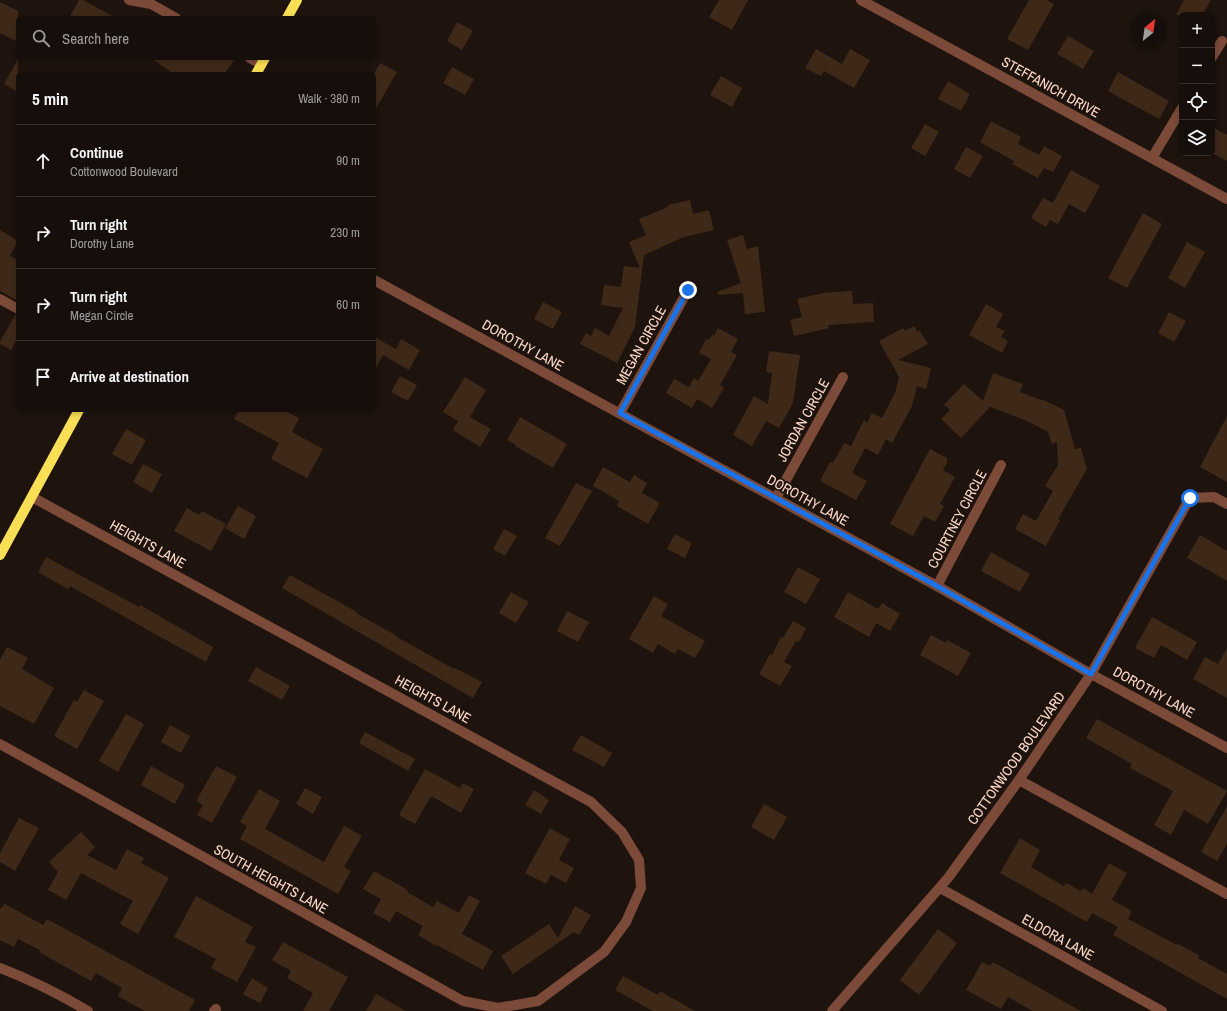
<!DOCTYPE html>
<meta charset="utf-8">
<style>
body{margin:0;font-family:"Archivo Narrow",sans-serif;background:#231c18;color:#f1f3f6}
.controls{position:absolute;right:12px;top:12px;display:grid;overflow:hidden;border-radius:6px;box-shadow:0 2px 6px #0003}
.controls button{width:36px;height:36px;display:grid;place-items:center;padding:0;border:0;border-bottom:1px solid #352e2b;background:#160e0a;color:#f1f3f6;font:20px sans-serif}
.compass{position:absolute;left:1131px;top:12px;width:36px;height:36px;border-radius:50%;background:#160e0a;box-shadow:0 2px 6px #0003;rotate:29deg}
.stop{position:absolute;width:12px;height:12px;margin:-9px;border:3px solid #1a73e8;border-radius:50%;background:#fff}
.stop.end{background:#1a73e8;border-color:#fff;box-shadow:0 1px 4px #0008}
.list{margin:0;padding:0;list-style:none}
h2{display:flex;justify-content:space-between;align-items:center;height:52px;margin:0;padding:0 16px;font-size:17px}
h2 small{font-size:13px;font-weight:400;color:#9e9c9c}
.list li{display:grid;grid-template-columns:26px 1fr auto;gap:12px;align-items:center;box-sizing:border-box;height:72px;padding:0 16px;border-top:1px solid #352e2b}
.list b{display:block;font-size:15px;white-space:nowrap}
.list p{margin:0;font-size:13px;white-space:nowrap;color:#9e9c9c}
.list em{font-size:13px;font-style:normal;color:#9e9c9c}
.icon{flex:none;width:22px;height:22px;fill:none;stroke:currentColor;stroke-width:2;stroke-linecap:round;stroke-linejoin:round}
.map{position:relative;flex:none;width:1227px;height:1011px;overflow:hidden}
.search{position:absolute;background:#160e0a;box-shadow:0 2px 6px #0003;left:16px;top:16px;width:360px;height:44px;display:flex;align-items:center;gap:10px;box-sizing:border-box;padding:0 14px;border-radius:6px;color:#9e9c9c;font-size:15px}
.panel{position:absolute;background:#160e0a;box-shadow:0 2px 6px #0003;left:16px;top:72px;width:360px;height:340px;border-radius:6px}
.map>svg:first-child{display:block}
</style>
<div class="map">
<svg width="1227" height="1011" viewBox="0 0 1227 1011">
<rect width="100%" height="100%" fill="#1e130d"/>
<!-- building -->
<g fill="#3e2919">
<polygon points="79,0 83,0 116,18 69,18"/>
<polygon points="719,0 748,0 732,30 709,17"/>
<polygon points="1029,0 1047,0 1054,4 1028,50 1007,39"/>
<polygon points="1184,0 1211,0 1202,15 1176,15"/>
<polygon points="0,2 18,11 18,42 0,33"/>
<polygon points="457,22 473,31 462,50 447,41"/>
<polygon points="1068,36 1094,51 1083,69 1057,54"/>
<polygon points="816,49 842,64 850,49 870,60 854,88 824,71 821,76 805,68"/>
<polygon points="151,58 236,58 224,74 174,74"/>
<polygon points="18,59 18,92 4,84"/>
<polygon points="380,63 397,72 374,112 374,74"/>
<polygon points="452,67 474,79 465,95 443,83"/>
<polygon points="1118,72 1169,101 1159,119 1108,91"/>
<polygon points="721,76 742,88 732,107 710,95"/>
<polygon points="948,81 970,94 961,111 938,99"/>
<polygon points="991,121 1021,137 1018,144 1039,155 1044,146 1062,156 1053,172 1044,168 1038,178 1012,164 1014,161 980,142"/>
<polygon points="925,124 939,132 925,156 911,148"/>
<polygon points="1212,127 1227,135 1227,161 1212,153"/>
<polygon points="966,147 983,156 970,178 954,169"/>
<polygon points="1071,170 1100,186 1085,213 1069,204 1058,224 1050,220 1046,227 1031,218 1043,198 1053,203"/>
<polygon points="690,200 693,214 709,210 714,230 684,237 644,255 635,327 617,363 580,344 586,333 591,336 595,328 609,336 623,308 601,305 604,285 621,287 624,266 640,268 629,242 646,235 639,219 668,207 668,205"/>
<polygon points="1143,213 1162,224 1127,288 1108,278"/>
<polygon points="0,230 18,241 10,256 18,260 18,301 0,291"/>
<polygon points="743,235 747,249 758,246 765,312 745,314 743,293 718,295 717,292 741,283 727,240"/>
<polygon points="1187,242 1205,252 1185,288 1168,278"/>
<polygon points="852,291 853,304 873,303 874,322 828,325 829,328 794,336 790,320 802,317 797,299 823,293"/>
<polygon points="543,302 562,312 553,329 534,319"/>
<polygon points="986,304 1003,314 996,327 1005,331 1001,337 1008,341 1002,353 969,335"/>
<polygon points="1169,312 1186,321 1174,342 1158,333"/>
<polygon points="15,315 18,315 18,337 11,350 0,344 0,342"/>
<polygon points="914,326 917,331 920,331 928,344 898,360 931,368 926,389 917,386 912,406 892,443 886,439 878,455 865,448 852,473 867,481 856,500 820,481 830,462 833,463 844,443 851,446 864,420 867,423 872,413 882,418 895,393 899,377 879,341 903,328 905,331"/>
<polygon points="718,328 738,339 731,352 737,355 720,385 724,388 712,408 697,399 692,408 666,393 674,379 689,387 694,378 698,381 711,359 699,353 706,339 709,340 713,334 714,336"/>
<polygon points="374,337 396,349 401,339 420,350 409,370 383,355 374,371"/>
<polygon points="769,351 800,355 793,403 779,428 766,421 752,446 733,435 754,396 768,404 772,373 766,372"/>
<polygon points="993,373 1023,384 1020,392 1041,400 1041,399 1064,410 1075,449 1081,448 1087,469 1058,519 1060,520 1046,546 1015,529 1023,514 1036,521 1053,491 1045,486 1058,465 1057,442 1052,444 1048,432 1027,421 988,406 989,408 961,438 941,419 950,410 944,405 964,384 983,401"/>
<polygon points="400,376 417,385 408,401 391,392"/>
<polygon points="465,377 486,390 470,417 491,429 480,447 453,430 458,421 443,412"/>
<polygon points="239,410 284,410 299,418 292,432 323,449 307,478 271,459 279,443 234,419"/>
<polygon points="1227,416 1227,482 1200,467"/>
<polygon points="520,417 567,444 553,468 515,446 516,445 507,440"/>
<polygon points="126,429 146,440 132,465 112,454"/>
<polygon points="930,449 947,458 947,463 943,470 955,477 940,504 944,506 935,522 924,516 913,536 890,524"/>
<polygon points="143,464 162,474 152,493 133,482"/>
<polygon points="603,467 630,482 634,475 647,483 642,493 660,503 648,524 617,506 619,501 593,486"/>
<polygon points="576,483 592,491 560,546 545,538"/>
<polygon points="238,506 256,516 244,539 225,528"/>
<polygon points="187,508 199,515 202,511 226,524 211,551 174,531"/>
<polygon points="504,529 517,536 505,556 493,549"/>
<polygon points="675,534 692,543 685,558 667,549"/>
<polygon points="1200,535 1227,551 1227,581 1187,558"/>
<polygon points="991,552 1030,574 1020,592 981,571"/>
<polygon points="46,557 139,607 140,605 213,647 206,662 164,639 70,586 68,589 38,572"/>
<polygon points="798,567 820,579 806,604 784,592"/>
<polygon points="290,575 357,612 356,613 397,636 397,637 454,669 455,668 482,682 473,698 282,588"/>
<polygon points="511,592 529,602 516,623 499,613"/>
<polygon points="848,592 878,609 882,603 900,614 890,631 876,623 869,637 834,617"/>
<polygon points="654,596 668,604 661,616 705,641 695,658 678,649 675,654 658,644 653,653 629,639"/>
<polygon points="567,611 589,622 578,642 557,631"/>
<polygon points="1152,617 1197,642 1187,660 1161,645 1154,658 1135,648"/>
<polygon points="793,621 806,628 799,642 796,641 784,662 792,666 780,686 759,674 770,654 772,655 781,637 783,638"/>
<polygon points="931,635 946,643 947,640 971,653 958,676 920,655"/>
<polygon points="7,647 28,658 22,669 54,688 34,724 0,706 0,660"/>
<polygon points="1227,648 1227,698 1193,679 1205,657 1218,664"/>
<polygon points="256,667 290,686 282,700 248,681"/>
<polygon points="84,690 104,701 77,749 54,736 74,700 77,702"/>
<polygon points="126,714 144,724 118,772 99,761"/>
<polygon points="1097,719 1227,791 1208,824 1184,810 1171,835 1154,825 1173,791 1130,768 1132,764 1086,738"/>
<polygon points="170,725 190,736 181,753 161,742"/>
<polygon points="365,732 415,759 408,771 359,743"/>
<polygon points="581,735 612,753 604,767 572,750"/>
<polygon points="151,766 185,785 175,804 141,785"/>
<polygon points="216,766 237,777 212,823 197,815 203,805 196,801"/>
<polygon points="425,769 460,788 463,783 474,789 461,813 431,796 415,824 399,815"/>
<polygon points="305,788 322,797 313,814 296,804"/>
<polygon points="259,789 280,801 265,829 324,862 344,826 362,836 344,867 351,871 338,894 240,839 247,826 240,822"/>
<polygon points="534,790 549,800 541,814 525,805"/>
<polygon points="764,804 787,817 774,840 751,827"/>
<polygon points="1227,806 1227,844 1217,861 1201,852"/>
<polygon points="19,818 39,828 15,871 0,862 0,853"/>
<polygon points="550,828 570,839 559,860 574,868 566,883 551,875 546,884 525,873"/>
<polygon points="81,832 95,847 87,855 116,870 127,849 144,858 141,863 169,878 138,934 120,924 133,901 81,873 66,900 48,890 58,872 49,862"/>
<polygon points="1020,838 1040,850 1031,867 1064,886 1066,883 1081,891 1083,888 1092,894 1109,863 1127,873 1112,900 1132,911 1128,919 1177,945 1178,944 1199,955 1198,958 1227,974 1227,999 1113,935 1118,927 1092,913 1087,922 1000,873"/>
<polygon points="374,871 408,890 407,892 433,907 437,901 459,913 469,895 480,901 462,934 493,951 483,970 437,945 436,946 418,935 423,926 396,911 390,922 373,913 381,899 363,889"/>
<polygon points="196,896 253,927 245,942 256,947 237,982 211,968 216,959 174,937"/>
<polygon points="5,904 43,925 47,919 195,1000 189,1011 145,1011 118,996 122,988 96,973 91,981 39,952 40,950 18,939 14,947 0,940 0,909"/>
<polygon points="575,906 591,915 579,935 574,932 513,974 501,956 549,924 558,938"/>
<polygon points="938,929 957,943 919,995 900,980"/>
<polygon points="283,942 348,977 329,1011 303,1011 313,993 287,978 291,971 272,960"/>
<polygon points="982,962 990,966 993,962 1081,1011 1033,1011 1008,997 1001,1009 966,990"/>
<polygon points="623,976 658,995 660,991 695,1011 653,1011 615,990"/>
<polygon points="252,978 268,988 260,1003 243,994"/>
<polygon points="376,994 406,1011 366,1011"/>
</g>
<g fill="none" stroke-linecap="round" stroke-linejoin="round">
<!-- minor -->
<g stroke="#7b4a39" stroke-width="10">
<polyline points="129,0 151,4 176,18"/>
<polyline points="861,0 1227,199"/>
<polyline points="1212,57 1222,41"/>
<polyline points="250,58 261,64"/>
<polyline points="1152,158 1182,108"/>
<polyline points="374,280 937,586 1091,674 1227,748"/>
<polyline points="0,299 18,309"/>
<polyline points="620,413 688,290"/>
<polyline points="776,498 843,377"/>
<polyline points="937,586 1001,465"/>
<polyline points="0,744 463,1001 498,1008 538,1001 604,952 626,922 641,888 639,860 622,832 591,802 32,497"/>
<polyline points="1019,780 1227,894"/>
<polyline points="940,888 1162,1011"/>
<path d="M0 968C31 980 59 994 88 1011"/>
<polyline points="214,1011 216,1009"/>
<polyline points="832,1011 948,878 1019,780 1091,674 1190,498 1214,497 1227,504"/>
</g>
<!-- major -->
<g stroke="#f9df56" stroke-width="10">
<polyline points="287,18 297,0"/>
<polyline points="256,74 265,58"/>
<polyline points="0,555 79,410"/>
</g>
</g>
<g fill="none" stroke-linecap="round" stroke-linejoin="round">
<!-- route -->
<polyline stroke="#1a73e8" stroke-width="5" points="688,290 620,413 937,586 1091,674 1190,498"/>
</g>
<g text-anchor="middle" stroke-width="3.5" stroke-linejoin="round" paint-order="stroke">
<!-- street labels -->
<g font-size="14" fill="#fddbcb" stroke="#1e130d">
<text transform="translate(1051 87) rotate(29)" y="5">STEFFANICH DRIVE</text>
<text transform="translate(523 345) rotate(29)" y="5">DOROTHY LANE</text>
<text transform="translate(641 345) rotate(-61)" y="5">MEGAN CIRCLE</text>
<text transform="translate(803 420) rotate(-61)" y="5">JORDAN CIRCLE</text>
<text transform="translate(808 500) rotate(29)" y="5">DOROTHY LANE</text>
<text transform="translate(957 519) rotate(-62)" y="5">COURTNEY CIRCLE</text>
<text transform="translate(148 544) rotate(29)" y="5">HEIGHTS LANE</text>
<text transform="translate(1154 692) rotate(29)" y="5">DOROTHY LANE</text>
<text transform="translate(433 699) rotate(29)" y="5">HEIGHTS LANE</text>
<text transform="translate(1016 758) rotate(-55)" y="5">COTTONWOOD BOULEVARD</text>
<text transform="translate(271 879) rotate(29)" y="5">SOUTH HEIGHTS LANE</text>
<text transform="translate(1058 937) rotate(29)" y="5">ELDORA LANE</text>
</g>
</g>
</svg>
<div class="controls">
<button>+</button>
<button>−</button>
<button><svg class="icon" aria-label="locate" viewBox="0 0 24 24"><circle cx="12" cy="12" r="6"/><path d="M12 2v4M12 18v4M2 12h4M18 12h4"/></svg></button>
<button><svg class="icon" aria-label="layers" viewBox="0 0 24 24"><path d="M12 4l9 5-9 5-9-5zM3 14l9 5 9-5"/></svg></button>
</div>
<svg class="compass" viewBox="-18 -18 36 36"><path d="M0-13l5 13h-10z" fill="#e53935"/><path d="M0 13l5-13h-10z" fill="#9e9c9c"/></svg>
<div class="stop" style="left:1190px;top:498px"></div>
<div class="stop end" style="left:688px;top:290px"></div>
<div class="search"><svg class="icon" aria-label="search" viewBox="0 0 24 24"><circle cx="10" cy="10" r="6"/><path d="M15 15l6 6"/></svg>Search here</div>
<section class="panel">
<h2>5 min<small>Walk · 380 m</small></h2>
<ul class="list">
<li><svg class="icon" aria-label="ahead" viewBox="0 0 24 24"><path d="M12 20V5M6 11l6-6 6 6"/></svg><div><b>Continue</b><p>Cottonwood Boulevard</p></div><em>90 m</em></li>
<li><svg class="icon" aria-label="right" viewBox="0 0 24 24"><path d="M7 20v-9h11M14 6l5 5-5 5"/></svg><div><b>Turn right</b><p>Dorothy Lane</p></div><em>230 m</em></li>
<li><svg class="icon" aria-label="right" viewBox="0 0 24 24"><path d="M7 20v-9h11M14 6l5 5-5 5"/></svg><div><b>Turn right</b><p>Megan Circle</p></div><em>60 m</em></li>
<li><svg class="icon" aria-label="arrive" viewBox="0 0 24 24"><path d="M6 21V4h12l-3 4 3 4H6"/></svg><div><b>Arrive at destination</b></div></li>
</ul>
</section>
</div>
